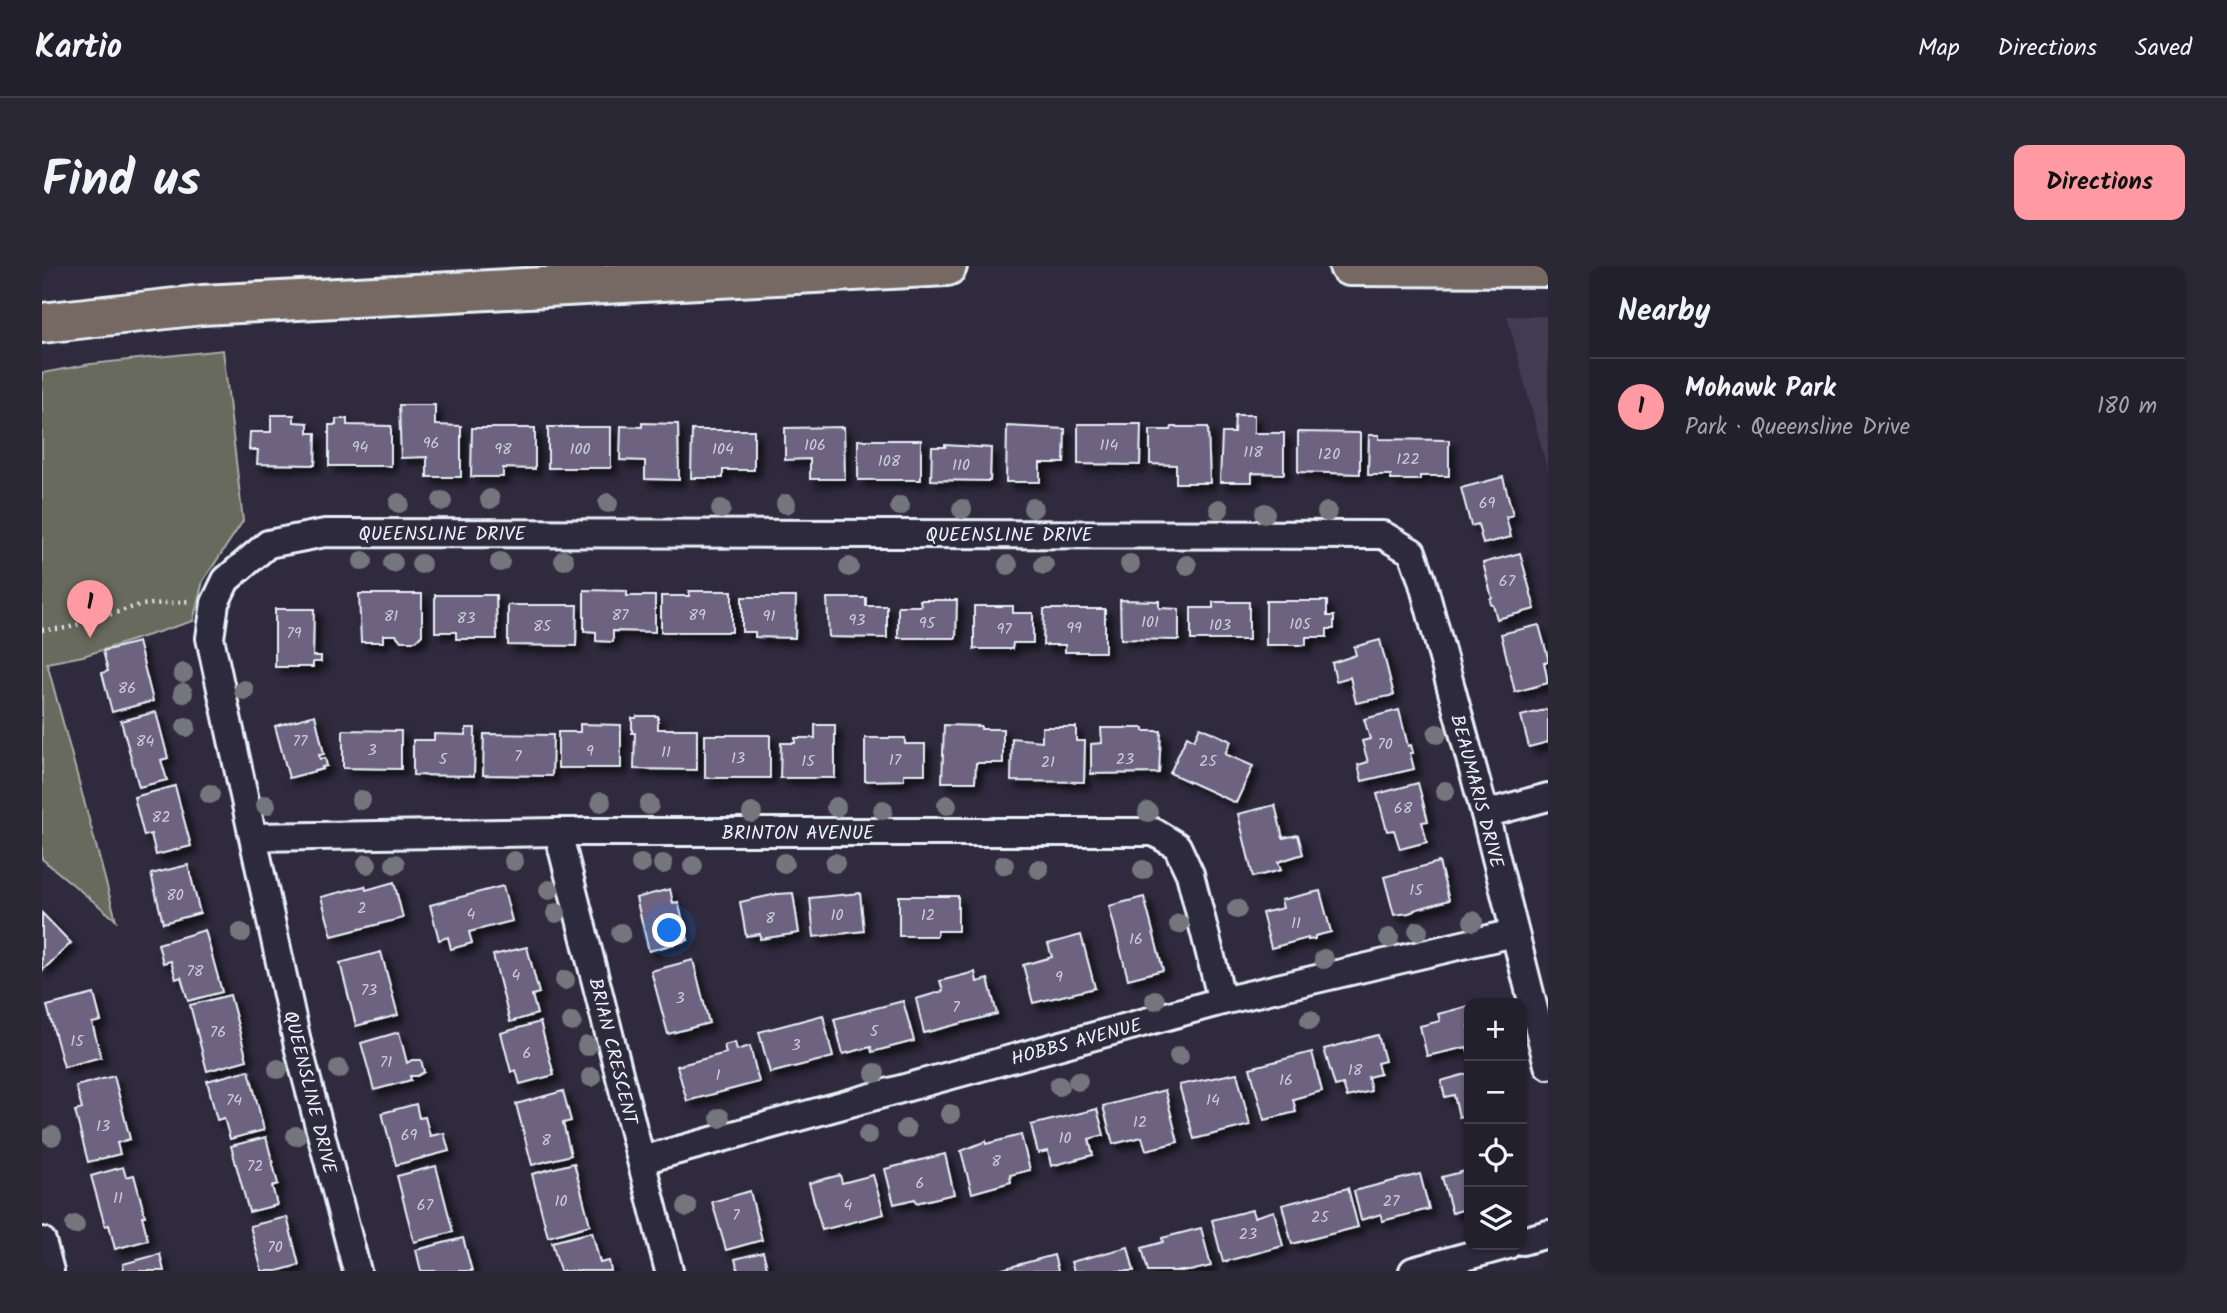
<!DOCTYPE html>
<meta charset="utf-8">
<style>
body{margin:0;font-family:Kalam,sans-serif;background:#2b2836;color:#f1f3f6}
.controls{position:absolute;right:21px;bottom:21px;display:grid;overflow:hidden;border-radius:14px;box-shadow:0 2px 5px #0004}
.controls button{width:63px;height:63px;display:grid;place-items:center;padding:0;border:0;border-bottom:2px solid #403e4a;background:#23202e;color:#f1f3f6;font:35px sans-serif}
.you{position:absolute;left:628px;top:665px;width:24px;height:24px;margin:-18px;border:5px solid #fff;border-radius:50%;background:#1a73e8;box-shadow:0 0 0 10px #1a73e833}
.badge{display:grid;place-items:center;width:46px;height:46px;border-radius:50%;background:#ff9aa2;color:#111;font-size:23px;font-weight:700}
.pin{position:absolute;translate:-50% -58px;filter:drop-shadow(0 2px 4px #0008)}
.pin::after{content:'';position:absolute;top:37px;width:24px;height:21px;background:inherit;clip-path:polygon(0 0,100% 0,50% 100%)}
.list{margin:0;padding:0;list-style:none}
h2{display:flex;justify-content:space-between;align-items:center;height:91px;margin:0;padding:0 28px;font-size:30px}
h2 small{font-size:23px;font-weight:400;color:#a3a3aa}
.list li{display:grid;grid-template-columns:46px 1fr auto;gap:21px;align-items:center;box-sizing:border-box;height:98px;padding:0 28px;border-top:2px solid #403e4a}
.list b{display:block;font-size:26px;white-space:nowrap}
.list p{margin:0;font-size:23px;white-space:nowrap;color:#a3a3aa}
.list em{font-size:23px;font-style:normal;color:#a3a3aa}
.icon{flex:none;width:38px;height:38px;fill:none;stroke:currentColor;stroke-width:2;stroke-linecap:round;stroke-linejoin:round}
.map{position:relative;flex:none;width:1506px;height:1005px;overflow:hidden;border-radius:14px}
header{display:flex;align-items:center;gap:42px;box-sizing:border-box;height:98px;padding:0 35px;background:#23202e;border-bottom:2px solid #403e4a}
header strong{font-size:33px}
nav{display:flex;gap:38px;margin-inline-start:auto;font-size:24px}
.intro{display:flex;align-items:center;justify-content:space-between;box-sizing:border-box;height:168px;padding:0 42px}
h1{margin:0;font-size:49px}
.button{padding:18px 32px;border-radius:14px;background:#ff9aa2;color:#111;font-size:24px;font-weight:700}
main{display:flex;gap:42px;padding:0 42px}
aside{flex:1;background:#23202e;border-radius:14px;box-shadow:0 2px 5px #0004}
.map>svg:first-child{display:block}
</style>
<header>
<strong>Kartio</strong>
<nav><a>Map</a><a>Directions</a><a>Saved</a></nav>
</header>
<div class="intro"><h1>Find us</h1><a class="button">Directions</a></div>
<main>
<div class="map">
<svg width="1506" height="1005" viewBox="0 0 1506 1005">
<defs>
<filter id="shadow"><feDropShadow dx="6" dy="6" stdDeviation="3.5" flood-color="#0009"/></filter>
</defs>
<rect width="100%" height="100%" fill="#2f2a3d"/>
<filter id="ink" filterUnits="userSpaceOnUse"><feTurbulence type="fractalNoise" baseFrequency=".0143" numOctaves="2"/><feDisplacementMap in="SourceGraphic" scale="14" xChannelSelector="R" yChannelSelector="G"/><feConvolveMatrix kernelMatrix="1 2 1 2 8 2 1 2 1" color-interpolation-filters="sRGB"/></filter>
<g filter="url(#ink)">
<!-- built -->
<polygon fill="#423b51" points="1465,50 1506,50 1506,206"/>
<!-- green -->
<polygon fill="#676b5d" stroke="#a8aeaa" stroke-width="2" points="181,84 201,255 161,315 151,355 41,390 5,397 74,654 0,593 0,107 49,98"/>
<!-- building -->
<g fill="#6d627f" stroke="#e8f1f8" stroke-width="2" filter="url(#shadow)">
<polygon points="357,139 393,139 393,159 419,160 419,211 385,211 385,191 359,192"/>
<polygon points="229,149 252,149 252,156 266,157 266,167 274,167 273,199 215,198 216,184 207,184 208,166 229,166"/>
<polygon points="1193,149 1212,149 1212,167 1242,167 1242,208 1210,207 1210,216 1178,216 1180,167 1192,167"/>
<polygon points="294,153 305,153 305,159 349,160 349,200 287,200 287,159 294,159"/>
<polygon points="600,157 636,158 637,214 603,213 603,195 578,194 579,160 600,161"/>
<polygon points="1036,158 1099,158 1098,199 1036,198"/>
<polygon points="965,160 1023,163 1022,197 998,197 998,216 964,216"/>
<rect x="506" y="161" width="63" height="41"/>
<polygon points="802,161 803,213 768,213 768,193 743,194 743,162"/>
<polygon points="1130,161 1166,161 1168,217 1134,217 1134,199 1108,198 1108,164 1129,164"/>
<polygon points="430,162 493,162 493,203 461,202 461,211 429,211"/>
<polygon points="650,164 712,164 712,204 681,204 681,212 649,212"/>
<polygon points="1256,166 1318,167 1318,208 1256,206"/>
<polygon points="1327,169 1337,169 1337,173 1407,174 1407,210 1378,210 1378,214 1349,214 1349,209 1326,209"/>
<rect x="816" y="174" width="63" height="40"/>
<polygon points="903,179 949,182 948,215 889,214 890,181 903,181"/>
<polygon points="1461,211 1471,249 1464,251 1469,271 1441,278 1436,258 1429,260 1419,222"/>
<polygon points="1478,287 1493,343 1455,353 1451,339 1449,339 1448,333 1450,332 1441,297"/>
<polygon points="542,324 585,325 585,330 613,330 613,366 571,365 571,376 554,375 554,366 542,365"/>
<polygon points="647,325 690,325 690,366 619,366 619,330 648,330"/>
<polygon points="317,328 380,328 380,369 374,375 359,375 354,369 341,369 341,376 319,376"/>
<polygon points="393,329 454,329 455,373 414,373 414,366 393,366"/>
<polygon points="700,331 754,331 753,372 713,371 713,366 700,366"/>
<polygon points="785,332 824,332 824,340 845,340 845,372 787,371"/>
<polygon points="878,334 915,334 914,372 856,372 856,340 879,340"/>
<polygon points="1078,334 1117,335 1117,342 1137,343 1137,374 1079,373"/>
<polygon points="1224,335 1285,335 1285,350 1292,350 1292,363 1285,363 1285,371 1264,371 1264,379 1224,379"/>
<polygon points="1171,336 1207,336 1207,374 1149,374 1149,342 1171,342"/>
<polygon points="466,339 535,339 534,380 466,379"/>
<polygon points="932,340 971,340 971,347 991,347 991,377 971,377 970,383 932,383"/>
<polygon points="233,343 272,343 271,390 279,390 279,396 271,396 271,401 233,401"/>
<polygon points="1002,343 1063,343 1063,386 1023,386 1023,379 1001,379"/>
<polygon points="1497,359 1506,392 1506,396 1502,396 1506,417 1473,426 1459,368"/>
<polygon points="1338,374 1352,429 1314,437 1308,411 1294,415 1290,397 1314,389 1312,381"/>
<polygon points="96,376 111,435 70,446 60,407 66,405 61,385"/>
<polygon points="1506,443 1506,476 1487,481 1479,450"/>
<polygon points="1357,444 1366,480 1369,479 1371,487 1368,487 1372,503 1320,515 1316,499 1326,496 1320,475 1328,473 1322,453"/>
<polygon points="114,446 126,492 119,494 125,514 97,521 79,455"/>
<polygon points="273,449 282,488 277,489 278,493 283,492 285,500 280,501 281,503 247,512 233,460"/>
<polygon points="595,450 616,450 616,463 655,463 655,504 592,503 593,467 590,467 590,452 594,452"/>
<polygon points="538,458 579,459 579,502 516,502 516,466 538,466"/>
<polygon points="773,459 793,459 793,512 738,512 739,477 753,477 753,472 773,472"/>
<polygon points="902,459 939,460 939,463 961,463 961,497 934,497 933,516 900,516"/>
<polygon points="1000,461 1034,461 1034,475 1043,475 1042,516 969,515 970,472 1000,475"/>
<polygon points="1158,461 1189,475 1183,488 1211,500 1194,537 1128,507 1145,470 1152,474"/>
<polygon points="424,462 433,462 432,510 371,509 371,474 392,474 392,468 424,469"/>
<polygon points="1059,462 1102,462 1102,465 1119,465 1117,507 1049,508 1049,478 1060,477"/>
<polygon points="301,464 359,465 359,503 301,502"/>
<polygon points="442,468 511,469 510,510 441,509"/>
<rect x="663" y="469" width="65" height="43"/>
<polygon points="823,472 863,472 863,478 883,478 883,508 862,508 862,514 823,515"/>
<polygon points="1376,517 1386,555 1380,556 1385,576 1358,583 1352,564 1345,565 1335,528"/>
<polygon points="133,520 149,580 114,589 109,568 102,570 92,531"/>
<polygon points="1233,539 1241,572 1256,569 1261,588 1236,596 1239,604 1211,611 1196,548"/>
<polygon points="1397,596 1407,634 1372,644 1372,645 1367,647 1352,649 1342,611"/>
<polygon points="146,599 158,647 121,657 109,608"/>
<polygon points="352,616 361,652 290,670 279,631 323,620 324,624"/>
<polygon points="461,620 470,655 427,666 430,677 409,683 406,671 397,674 388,639"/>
<polygon points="628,623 631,637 636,636 646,674 607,685 594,632"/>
<polygon points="1278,625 1289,666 1273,670 1273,673 1266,674 1266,672 1229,682 1220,647 1241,642 1239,634"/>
<polygon points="751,627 757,667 718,673 718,668 704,670 698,636 735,628"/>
<polygon points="818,627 822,665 772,671 768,632"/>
<polygon points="857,630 916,630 916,665 895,665 895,670 857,670"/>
<polygon points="1102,631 1121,704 1086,713 1067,640"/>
<polygon points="0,647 29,677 0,705"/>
<polygon points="163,664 180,726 146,735 139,711 134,713 129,695 121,697 116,678"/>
<polygon points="1039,669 1053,722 991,737 981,699 1010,691 1006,678"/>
<polygon points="485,681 497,727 490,729 495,748 468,756 451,689"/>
<polygon points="339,686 356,749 314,760 298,697"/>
<polygon points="651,694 667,757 626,768 609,705"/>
<polygon points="933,706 935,716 946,713 955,748 882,767 874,733 901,725 898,715"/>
<polygon points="52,728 59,755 50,757 59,791 22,801 5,740"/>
<polygon points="188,729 205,794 165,805 148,739"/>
<polygon points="861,735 872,775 830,786 829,781 801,788 792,753"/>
<polygon points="1427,740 1427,789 1425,781 1385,790 1378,760 1398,755 1396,748"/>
<polygon points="781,749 791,791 728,807 717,766"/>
<polygon points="498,756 512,809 478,818 474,804 469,806 459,767"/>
<polygon points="357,766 365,797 370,794 379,794 382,806 375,810 368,810 369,814 332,824 319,777"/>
<polygon points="1336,769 1343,795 1335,797 1338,808 1326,811 1329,825 1305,831 1301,818 1293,820 1282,783"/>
<polygon points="693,776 695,784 708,780 717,816 645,835 635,800 684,787 682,779"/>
<polygon points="1270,786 1280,825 1251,833 1254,846 1222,854 1208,802"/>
<polygon points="207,804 222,864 188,873 182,852 175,854 165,815"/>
<polygon points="1195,807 1208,859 1152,873 1137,819"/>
<polygon points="1427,807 1427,860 1424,849 1417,851 1412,829 1403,831 1399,815"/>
<polygon points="72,810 88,873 75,877 78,888 46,896 33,845 40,843 34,820"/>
<polygon points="1123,824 1136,876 1104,884 1100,871 1071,878 1061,840"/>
<polygon points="521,825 529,855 521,857 529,889 490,899 474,838"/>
<polygon points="374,838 377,852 383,851 388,870 402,867 407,885 354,899 340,847"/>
<polygon points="1055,843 1062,869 1047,873 1051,889 1009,900 1006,885 996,887 989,859"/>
<polygon points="979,869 988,904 968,909 969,916 930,927 919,885 944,875 944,878"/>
<polygon points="224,871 236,918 230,920 235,939 207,946 189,880"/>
<polygon points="903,888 912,928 874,937 873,933 852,938 843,903"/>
<polygon points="532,897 548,959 506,971 490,908"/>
<polygon points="394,900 411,966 372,976 355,910"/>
<polygon points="81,901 84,911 92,909 103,950 100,950 106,974 73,983 67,959 63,960 49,910"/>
<polygon points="1427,904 1427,942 1410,947 1400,911"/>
<polygon points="1378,908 1387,943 1340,955 1339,948 1319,954 1312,925"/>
<polygon points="798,909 800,917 831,909 842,948 780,964 767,917"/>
<polygon points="1306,922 1316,961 1250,978 1240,939"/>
<polygon points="708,925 720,974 684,984 670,936"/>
<polygon points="1210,944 1212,951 1232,945 1241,980 1181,996 1170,954"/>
<polygon points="245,951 257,999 235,1005 220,1005 208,960"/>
<polygon points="1159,962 1169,1000 1148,1005 1106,1005 1100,982 1121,976 1120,972"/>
<polygon points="550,966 558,997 567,995 569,1005 518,1005 510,976"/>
<polygon points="421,972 430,1005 379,1005 374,984"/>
<polygon points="1086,981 1092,1005 1032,1005 1029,996"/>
<polygon points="721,986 726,1005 696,1005 693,993"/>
<polygon points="118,988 122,1005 82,1005 81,998"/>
<polygon points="1012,989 1016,1005 953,1005"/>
</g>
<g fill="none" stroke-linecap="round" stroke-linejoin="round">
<!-- street casing -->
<g stroke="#e8f1f8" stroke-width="32">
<g id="street">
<polyline points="1443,548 1506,531"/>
<polyline points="516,566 627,1005"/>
<polyline points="212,571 516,566 1112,566 1135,580 1148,608 1180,735"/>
<polyline points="600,894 1180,735 1472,667"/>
<polyline points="0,975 8,1005"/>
<polyline points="1480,975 1506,968"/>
<polyline points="315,1005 256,780 168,372 173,337 184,314 226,278 283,267 1341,269 1370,286 1380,314 1443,548 1506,799"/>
<polyline points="1371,1005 1466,979"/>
</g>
</g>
<!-- highway casing -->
<g stroke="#e8f1f8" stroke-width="44">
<g id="highway">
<polyline points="1307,0 1506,1"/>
<polyline points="0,57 160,39 905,0"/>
</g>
</g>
<!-- path -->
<polyline stroke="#e8f1f8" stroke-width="4.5" stroke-dasharray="2 5" stroke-linecap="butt" points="0,364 25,362 98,339 149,335"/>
<!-- street -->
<use href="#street" stroke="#2f2a3d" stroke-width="26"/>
<!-- highway -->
<use href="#highway" stroke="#766964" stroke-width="38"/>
</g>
<!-- trees -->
<g fill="#75767d">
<circle cx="448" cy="233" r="10"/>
<circle cx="400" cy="235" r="10"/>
<circle cx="357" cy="237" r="10"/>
<circle cx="566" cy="237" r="10"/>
<circle cx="744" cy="238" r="10"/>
<circle cx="858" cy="240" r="10"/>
<circle cx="991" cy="242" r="10"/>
<circle cx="679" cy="243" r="10"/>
<circle cx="920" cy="243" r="10"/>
<circle cx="1177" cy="243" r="10"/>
<circle cx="1285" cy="246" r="10"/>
<circle cx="1223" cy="247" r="10"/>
<circle cx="522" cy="294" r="10"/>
<circle cx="321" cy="295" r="10"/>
<circle cx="458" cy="296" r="10"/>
<circle cx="351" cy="297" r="10"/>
<circle cx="379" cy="298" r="10"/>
<circle cx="1088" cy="298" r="10"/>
<circle cx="966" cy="299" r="10"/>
<circle cx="1002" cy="299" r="10"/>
<circle cx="1145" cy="299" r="10"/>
<circle cx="807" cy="301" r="10"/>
<circle cx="49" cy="346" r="10"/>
<circle cx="141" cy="407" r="10"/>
<circle cx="202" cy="424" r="10"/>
<circle cx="141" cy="427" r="10"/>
<circle cx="144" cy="461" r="10"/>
<circle cx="1395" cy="468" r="10"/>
<circle cx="1403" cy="525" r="10"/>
<circle cx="168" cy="528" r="10"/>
<circle cx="319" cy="534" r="10"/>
<circle cx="559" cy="536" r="10"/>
<circle cx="224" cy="539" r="10"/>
<circle cx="607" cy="539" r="10"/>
<circle cx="905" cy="539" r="10"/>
<circle cx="794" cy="541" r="10"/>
<circle cx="841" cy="544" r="10"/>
<circle cx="1106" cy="546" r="10"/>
<circle cx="710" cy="547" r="10"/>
<circle cx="472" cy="595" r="10"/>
<circle cx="742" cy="597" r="10"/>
<circle cx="793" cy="597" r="10"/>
<circle cx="325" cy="598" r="10"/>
<circle cx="353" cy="598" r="10"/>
<circle cx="599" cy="598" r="10"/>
<circle cx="621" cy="598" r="10"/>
<circle cx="962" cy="599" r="10"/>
<circle cx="651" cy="600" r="10"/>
<circle cx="997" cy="603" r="10"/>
<circle cx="1101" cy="604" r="10"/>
<circle cx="507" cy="624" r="10"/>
<circle cx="1195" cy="643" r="10"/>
<circle cx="514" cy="647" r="10"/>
<circle cx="1431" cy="655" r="10"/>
<circle cx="1137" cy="658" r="10"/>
<circle cx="1376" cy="665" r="10"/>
<circle cx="199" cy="667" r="10"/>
<circle cx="579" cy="667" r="10"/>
<circle cx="1347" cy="672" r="10"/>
<circle cx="1282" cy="693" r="10"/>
<circle cx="523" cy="714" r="10"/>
<circle cx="1113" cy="734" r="10"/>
<circle cx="1268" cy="754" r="10"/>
<circle cx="530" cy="756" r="10"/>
<circle cx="545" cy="780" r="10"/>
<circle cx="1137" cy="790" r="10"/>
<circle cx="236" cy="803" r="10"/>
<circle cx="297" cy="803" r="10"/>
<circle cx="833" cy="807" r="10"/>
<circle cx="549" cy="811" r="10"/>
<circle cx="1036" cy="815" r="10"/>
<circle cx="1017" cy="820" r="10"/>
<circle cx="908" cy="848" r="10"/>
<circle cx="678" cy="852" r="10"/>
<circle cx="864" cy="863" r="10"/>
<circle cx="826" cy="869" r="10"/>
<circle cx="10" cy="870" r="10"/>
<circle cx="254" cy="870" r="10"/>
<circle cx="645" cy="941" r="10"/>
<circle cx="33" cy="959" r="10"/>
</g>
</g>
<g text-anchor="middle" stroke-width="5" stroke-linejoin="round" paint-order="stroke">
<!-- number labels -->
<g font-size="16" fill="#c9cdda">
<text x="389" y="182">96</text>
<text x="773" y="184">106</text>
<text x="1067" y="184">114</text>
<text x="318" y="186">94</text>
<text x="461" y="188">98</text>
<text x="538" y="188">100</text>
<text x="681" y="188">104</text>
<text x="1211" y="191">118</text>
<text x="1287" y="193">120</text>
<text x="1366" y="198">122</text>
<text x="847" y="200">108</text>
<text x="919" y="204">110</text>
<text x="1445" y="242">69</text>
<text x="1465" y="320">67</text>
<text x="578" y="354">87</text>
<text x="655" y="354">89</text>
<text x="349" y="355">81</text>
<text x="727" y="355">91</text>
<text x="424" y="357">83</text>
<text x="815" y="359">93</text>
<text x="1108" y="361">101</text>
<text x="885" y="362">95</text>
<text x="1258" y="363">105</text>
<text x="1178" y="364">103</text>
<text x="500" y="365">85</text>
<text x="1032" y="367">99</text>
<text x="962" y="368">97</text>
<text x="252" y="372">79</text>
<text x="85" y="427">86</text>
<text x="103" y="480">84</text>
<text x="258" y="480">77</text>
<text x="1343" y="483">70</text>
<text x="330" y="489">3</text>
<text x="548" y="490">9</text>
<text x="624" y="491">11</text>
<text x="476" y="495">7</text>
<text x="696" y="497">13</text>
<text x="401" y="498">5</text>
<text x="1083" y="498">23</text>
<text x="853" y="499">17</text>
<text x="766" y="500">15</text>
<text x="1166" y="500">25</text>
<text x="1006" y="501">21</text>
<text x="1361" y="547">68</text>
<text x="119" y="556">82</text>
<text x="1374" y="629">15</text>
<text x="133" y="634">80</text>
<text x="320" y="647">2</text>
<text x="429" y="653">4</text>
<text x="795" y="654">10</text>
<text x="886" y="654">12</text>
<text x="728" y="657">8</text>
<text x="1254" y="662">11</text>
<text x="1094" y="678">16</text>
<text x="153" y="710">78</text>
<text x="474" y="714">4</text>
<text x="1017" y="716">9</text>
<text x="327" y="729">73</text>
<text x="638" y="737">3</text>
<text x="914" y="746">7</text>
<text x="832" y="770">5</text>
<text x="176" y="771">76</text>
<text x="35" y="780">15</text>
<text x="754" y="784">3</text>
<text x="485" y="792">6</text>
<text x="344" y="801">71</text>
<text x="1313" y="809">18</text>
<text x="676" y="814">1</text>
<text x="1244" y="819">16</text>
<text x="192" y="839">74</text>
<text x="1171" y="839">14</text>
<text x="1098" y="861">12</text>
<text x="61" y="865">13</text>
<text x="367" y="874">69</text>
<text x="1023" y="877">10</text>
<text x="504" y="879">8</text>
<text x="954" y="900">8</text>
<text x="213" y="905">72</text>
<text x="878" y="922">6</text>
<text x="76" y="937">11</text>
<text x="519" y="940">10</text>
<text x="1349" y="940">27</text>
<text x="383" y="944">67</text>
<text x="806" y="944">4</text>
<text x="694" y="954">7</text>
<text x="1278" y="956">25</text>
<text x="1206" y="973">23</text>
<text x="233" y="986">70</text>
</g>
<!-- street labels -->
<g font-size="19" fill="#e8f1f8" stroke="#2f2a3d">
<text x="400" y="274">QUEENSLINE DRIVE</text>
<text x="967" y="275">QUEENSLINE DRIVE</text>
<text transform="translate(1436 525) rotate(75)" y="7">BEAUMARIS DRIVE</text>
<text x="756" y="573">BRINTON AVENUE</text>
<text transform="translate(1034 775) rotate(-15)" y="7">HOBBS AVENUE</text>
<text transform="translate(572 785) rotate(76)" y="7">BRIAN CRESCENT</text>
<text transform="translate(269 826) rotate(76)" y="7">QUEENSLINE DRIVE</text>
</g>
</g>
</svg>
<div class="controls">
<button>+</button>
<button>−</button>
<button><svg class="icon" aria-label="locate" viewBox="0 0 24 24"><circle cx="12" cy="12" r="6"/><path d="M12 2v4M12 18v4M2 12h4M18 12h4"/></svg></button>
<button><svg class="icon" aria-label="layers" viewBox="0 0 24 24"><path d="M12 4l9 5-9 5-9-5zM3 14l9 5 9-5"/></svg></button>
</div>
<div class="you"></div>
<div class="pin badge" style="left:48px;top:372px">1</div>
</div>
<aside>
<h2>Nearby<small></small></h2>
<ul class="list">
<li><span class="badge">1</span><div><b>Mohawk Park</b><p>Park · Queensline Drive</p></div><em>180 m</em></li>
</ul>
</aside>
</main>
